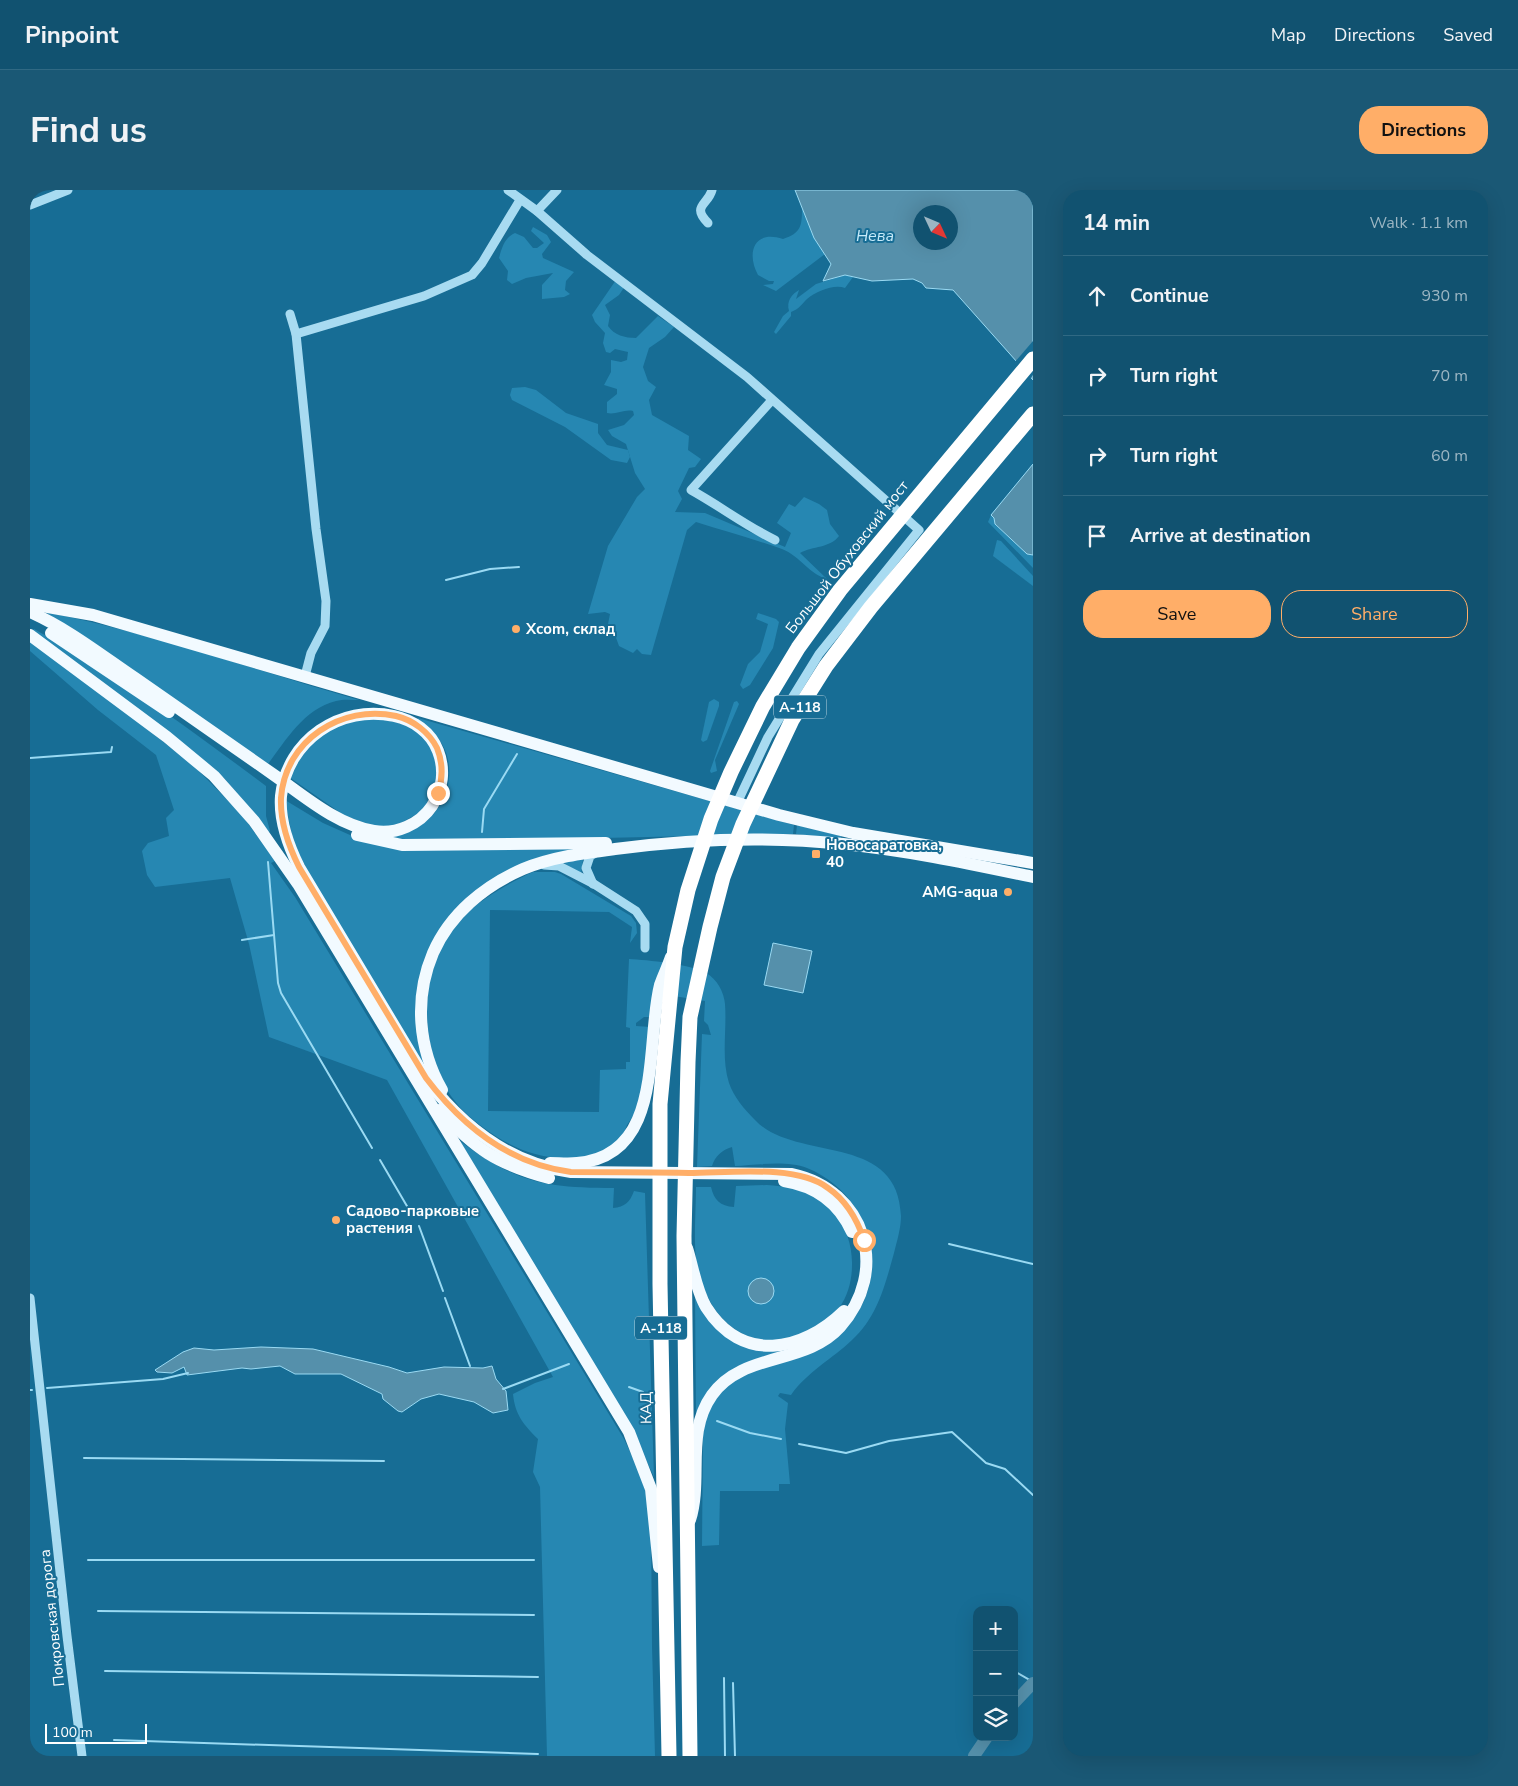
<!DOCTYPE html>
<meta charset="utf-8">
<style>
body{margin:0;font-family:"Nunito Sans",sans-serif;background:#1a5875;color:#f1f3f6}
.controls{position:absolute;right:15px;bottom:15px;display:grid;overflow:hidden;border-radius:10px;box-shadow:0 5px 20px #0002}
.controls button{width:45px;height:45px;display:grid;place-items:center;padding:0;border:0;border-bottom:1px solid #306983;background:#115270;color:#f1f3f6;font:25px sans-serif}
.compass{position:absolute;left:883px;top:15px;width:45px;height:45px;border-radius:50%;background:#115270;box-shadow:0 5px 20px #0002;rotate:134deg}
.scale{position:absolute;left:15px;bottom:12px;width:102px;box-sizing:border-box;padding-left:5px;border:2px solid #fff;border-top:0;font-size:14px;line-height:18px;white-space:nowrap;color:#fff;-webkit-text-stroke:4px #176d95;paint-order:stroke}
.stop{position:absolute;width:15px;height:15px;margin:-11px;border:4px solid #ffae68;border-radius:50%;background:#fff}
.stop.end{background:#ffae68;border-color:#fff;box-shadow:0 1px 5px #0008}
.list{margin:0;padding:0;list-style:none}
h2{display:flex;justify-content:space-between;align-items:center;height:65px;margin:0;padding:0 20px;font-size:21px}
h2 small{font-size:16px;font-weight:400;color:#9cb6c3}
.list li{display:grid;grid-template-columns:32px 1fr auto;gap:15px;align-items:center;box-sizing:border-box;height:80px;padding:0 20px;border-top:1px solid #306983}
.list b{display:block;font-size:19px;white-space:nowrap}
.list em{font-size:16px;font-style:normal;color:#9cb6c3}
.actions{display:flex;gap:10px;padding:15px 20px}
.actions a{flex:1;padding:11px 0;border:1px solid #ffae68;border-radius:20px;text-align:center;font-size:18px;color:#ffae68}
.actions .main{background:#ffae68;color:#111}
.icon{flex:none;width:28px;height:28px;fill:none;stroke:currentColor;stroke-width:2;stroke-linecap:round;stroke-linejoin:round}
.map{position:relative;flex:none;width:1003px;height:1566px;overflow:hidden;border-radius:20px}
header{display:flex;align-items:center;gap:30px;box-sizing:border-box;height:70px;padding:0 25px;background:#115270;border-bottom:1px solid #306983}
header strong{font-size:24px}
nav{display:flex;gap:28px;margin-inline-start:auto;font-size:18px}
.intro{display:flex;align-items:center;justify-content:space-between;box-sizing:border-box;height:120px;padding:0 30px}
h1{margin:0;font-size:35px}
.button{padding:12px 22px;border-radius:20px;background:#ffae68;color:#111;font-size:18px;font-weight:700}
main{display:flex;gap:30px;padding:0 30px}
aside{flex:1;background:#115270;border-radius:20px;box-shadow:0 5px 20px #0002}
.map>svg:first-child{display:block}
</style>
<header>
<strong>Pinpoint</strong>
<nav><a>Map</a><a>Directions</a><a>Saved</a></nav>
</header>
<div class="intro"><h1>Find us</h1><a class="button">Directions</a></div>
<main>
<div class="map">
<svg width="1003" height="1566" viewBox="0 0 1003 1566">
<rect width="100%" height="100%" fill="#176d95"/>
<!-- green -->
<g fill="#2687b2">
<path d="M772 18 784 48 795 64 746 101 733 95 743 94 744 91H739L728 85C716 63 724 39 753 49 771 43 772 36 772 18Z"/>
<path d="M503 37 517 45 521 52 512 64 513 68 544 82 536 91 535 100 540 104 534 107 512 109V95L523 83 496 88 482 94 477 90 478 81 469 68C472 58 474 48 485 43L494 47 503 58H507L514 53 501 41Z"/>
<path d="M815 85 823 87 815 98C804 94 787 101 777 109 772 114 769 119 761 122V126L746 144 744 142 753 126 759 121C756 111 762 104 769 100L766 109 786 94Z"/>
<path d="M586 90 595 96 589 105 575 115 580 125 578 136C584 145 595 148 606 148L628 126 644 137 635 147 619 158 613 177 618 191 626 197 619 210 622 225 659 246 658 260 671 269 665 277 659 278 648 301 652 309 645 322 675 323 755 357 761 343 747 333 759 314 765 317 774 307 789 314 797 320 800 334 809 346C800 358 783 356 770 363L797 389C779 384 770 366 752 359 724 349 694 341 666 332L657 340 621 465 612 464 607 459 603 463 589 456 585 445 577 439 580 424 575 422 558 424 578 356 607 307 615 299 605 283 596 254 582 246 578 240 594 235 604 225 603 221C594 219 586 225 577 223V212L587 204V199L574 195 581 182V170L591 172 597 170 598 162 585 159 580 163 576 162 573 153 575 143 565 132 562 125Z"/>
<polygon points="495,197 506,200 536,223 568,234 568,243 577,255 598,260 600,267 597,273 581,270 535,237 482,210 480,205 482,198"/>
<polygon points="961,325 964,328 965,334 997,364 1003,365 1003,378 958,332"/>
<polygon points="967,350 971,351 1003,386 1003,396 963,366"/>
<path d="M15 422C122 443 225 480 329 510 322 510 313 509 306 511 274 519 256 550 238 574Z"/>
<polygon points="728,423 746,429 749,432 743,458 720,495 713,499 710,495 718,474 730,462 738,434 726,429"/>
<path d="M4 439C85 483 162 541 236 596V626L240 641 238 643 195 589 147 549 2 441Z"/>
<path d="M0 451 75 506 164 576 212 625 245 671 241 673 265 707 594 1249C607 1276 618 1300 621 1330L622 1456 625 1566H517L510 1297 503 1282 508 1249C494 1235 485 1225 483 1204L505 1193 523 1187 357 890 239 847 219 754 200 688 125 697 117 685 112 661 118 653 139 646 136 628 144 620 126 565 68 520 0 461Z"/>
<polygon points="684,509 689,512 689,516 677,550 673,552 671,550 679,512"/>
<polygon points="707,511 709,514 685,570 687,581 681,583 680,581 704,512"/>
<path d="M341 527 378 535 397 550 407 572 405 600 393 621 365 636 350 638 315 626 259 587C267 567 286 544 306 536 317 531 330 530 341 527Z"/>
<path d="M388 528 764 635 763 644 387 652 358 647C369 643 385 640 394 633 418 615 427 580 412 554 406 543 396 537 387 530Z"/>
<polygon points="255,610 293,633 338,653 544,659 457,695 393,779 396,876 394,878 265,661"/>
<polygon points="767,635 811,646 811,649 766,644"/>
<polygon points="553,669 551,685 534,673 534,672"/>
<path d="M503 682H525L531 684 601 726 606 733 607 743 600 753 602 737 579 722 460 720 458 921 569 922 570 880 596 879V872H600V838L596 837 599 769C617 770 661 774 676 783 687 789 694 802 695 814 697 841 691 867 699 893 704 907 714 919 725 930 765 973 868 941 871 1026 871 1038 867 1051 864 1063 855 1095 848 1126 822 1150 802 1169 777 1182 761 1205L750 1203 748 1206 758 1213 755 1239 760 1294H749V1301H690L689 1355 672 1356 673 1244 676 1227 683 1212 701 1191 814 1140C865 1089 842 1004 777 978 756 970 726 975 705 976L702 957C692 960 685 966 682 976L667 977 672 844 681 845 678 835 674 831 675 811 625 803 621 827H614L606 833V836L621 837C618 859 617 892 611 912 608 920 602 928 597 935 595 940 592 948 588 951 573 964 553 968 534 968 505 968 478 956 454 938 443 930 432 921 424 910 386 859 387 769 435 724 452 709 482 691 503 682Z"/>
<path d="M430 951C486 993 516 998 584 998L583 1018C595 1017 600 1012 604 1001L615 1003 624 1287 603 1242Z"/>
<path d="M737 995C745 996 755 996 763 998 800 1005 823 1039 822 1075 822 1090 818 1106 809 1118 800 1130 789 1136 776 1142 770 1145 762 1151 755 1151 706 1155 677 1122 667 1076 663 1055 666 1020 666 997H681C684 1010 690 1016 704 1017L706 996Z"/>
<polygon points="665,1106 681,1132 745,1161 753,1161 711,1176 666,1225"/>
</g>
<!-- water -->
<g fill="#5590ab" stroke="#9adaf3" fill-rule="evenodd">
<path d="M765 0H1003V190L923 100 896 98 892 93 883 89 842 91 815 85 793 91 801 74 784 48ZM891 22H921V52H891Z"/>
<polygon points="1003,274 1003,365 997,364 965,334 964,328 961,325"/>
<polygon points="743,753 782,761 773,803 734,795"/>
<circle cx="731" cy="1101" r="13"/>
<polygon points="231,1157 283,1159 359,1177 377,1183 414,1177 453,1178 462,1176 466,1189 476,1201 478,1220 463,1223 444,1212 409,1204 391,1209 372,1222 368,1221 353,1209 352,1204 311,1184 265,1184 250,1176 221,1179 212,1178 157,1185 154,1177 142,1183 127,1182 125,1180 153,1162 164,1158 184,1160"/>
</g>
<!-- pier -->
<polygon fill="#176d95" points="1003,151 1003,185 999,190 984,173"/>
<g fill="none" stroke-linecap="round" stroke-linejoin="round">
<!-- stream -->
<g stroke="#9adaf3" stroke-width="2">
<polyline points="416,390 460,379 489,377"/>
<polyline points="0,568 81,562 82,557"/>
<polyline points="452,642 454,619 487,564"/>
<polyline points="238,672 248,793 251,803 342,958"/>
<polyline points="212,750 244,745"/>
<polyline points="350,970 381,1023"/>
<polyline points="389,1036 413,1101"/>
<polyline points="919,1054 1003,1074"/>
<polyline points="415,1108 440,1176"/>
<polyline points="599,1197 613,1202"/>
<polyline points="17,1198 133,1189 158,1183"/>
<polyline points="473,1199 539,1174"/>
<polyline points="0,1200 2,1200"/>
<polyline points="687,1231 720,1243 751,1249"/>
<polyline points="769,1254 816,1263 859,1251 922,1242 956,1273 975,1279 1003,1305"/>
<polyline points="54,1268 354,1271"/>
<polyline points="58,1370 504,1370"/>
<polyline points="68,1421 504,1425"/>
<polyline points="75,1481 508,1487"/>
<polyline points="984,1481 1003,1492"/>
<polyline points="694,1488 695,1566"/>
<polyline points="703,1493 705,1566"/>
<polyline points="84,1550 508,1564"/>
</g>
<!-- river -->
<g stroke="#5590ab" stroke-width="12">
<polyline points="984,1513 1003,1493"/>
<polyline points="944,1566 957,1547"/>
</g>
<!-- minor -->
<g stroke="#a8dbf1" stroke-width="9">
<polyline points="478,0 507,21 557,65 717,187 889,340 789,464 738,547 707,613"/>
<polyline points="0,15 38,0"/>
<polyline points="507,21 527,0"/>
<path d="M678 33C661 16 678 15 682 0"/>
<polyline points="260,124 266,144 286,339 296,411 295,436 281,463 275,486"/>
<polyline points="266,144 394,106 442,85 452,73 490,10"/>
<path d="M742 210 661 300C690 316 716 336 745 350"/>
<polyline points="514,675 529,676 564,694 606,721 615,734 615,758"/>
<polyline points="563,694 556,678 560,666 567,662"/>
<polyline points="0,1108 37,1446 52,1566"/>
</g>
<!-- major -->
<g stroke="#f2faff" stroke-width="12">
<polyline points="0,414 63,425 749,625 823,643 1003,673"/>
<path d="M0 422C38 439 71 465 105 488 151 520 198 553 244 585 274 606 307 635 344 641 366 645 390 634 402 616 413 599 415 579 408 561 401 542 383 530 364 526 311 514 257 550 251 606 249 631 258 655 269 677L396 889C433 937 479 974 541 982L762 984C836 1000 860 1081 810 1137 776 1175 712 1162 682 1205 655 1243 673 1289 660 1330"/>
<polyline points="21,443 139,522"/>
<polyline points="0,445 137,547 184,586 224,631 268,694 599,1242 621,1299 629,1377"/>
<polyline points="327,645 372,655 576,653"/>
<path d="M412 900C388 858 384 808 403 763 420 724 454 696 493 679 522 667 554 663 585 659 661 649 737 646 813 654 876 660 941 674 1003 687"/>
<path d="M409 920C445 959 467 974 519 988"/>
<path d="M520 973C529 973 538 974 547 973 635 966 615 854 630 795 633 786 638 776 641 767"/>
<path d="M754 991C786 996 809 1013 822 1042"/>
<path d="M657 1058C663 1077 666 1100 676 1117 712 1174 772 1162 814 1121"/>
</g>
<!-- highway -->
<g stroke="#fff" stroke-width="15">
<polyline points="639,1566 630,1094 630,914 645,757 658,700 681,629 701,582 733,516 768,458 810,400 1003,169"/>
<polyline points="660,1566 654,1046 658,872 660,827 680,737 693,687 713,634 762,530 796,476 841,417 1003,224"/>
</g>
</g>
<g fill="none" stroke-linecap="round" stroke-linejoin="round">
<!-- route -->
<path stroke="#ffae68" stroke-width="6" d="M408 603C413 588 413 573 407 558 399 542 383 530 366 526 312 514 255 550 251 608 250 632 258 655 269 677L396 888C433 937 479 974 541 982 580 982 620 982 659 983 698 983 766 974 798 998 817 1011 827 1029 834 1050"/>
</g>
<!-- markers -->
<g fill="#ffae68" stroke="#176d95" stroke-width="2">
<circle cx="486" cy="439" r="5"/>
<rect x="781" y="659" width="10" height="10" rx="2.5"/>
<circle cx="978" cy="702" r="5"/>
<circle cx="306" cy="1030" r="5"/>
</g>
<g text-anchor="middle" stroke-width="4" stroke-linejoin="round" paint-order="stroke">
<!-- shield labels -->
<g fill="#176d95" stroke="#b9d3df" stroke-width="1">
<rect x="744" y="505.5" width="52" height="23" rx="4"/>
<rect x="605" y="1126.5" width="52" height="23" rx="4"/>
</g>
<g font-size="14" font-weight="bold" fill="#fff">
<text x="770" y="522">А-118</text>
<text x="631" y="1143">А-118</text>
</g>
<!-- street labels -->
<g font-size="15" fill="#fff" stroke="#176d95">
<text transform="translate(817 367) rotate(-52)" y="5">Большой Обуховский мост</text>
<text transform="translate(616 1218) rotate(-91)" y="5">КАД</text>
<text transform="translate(22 1428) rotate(-96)" y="5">Покровская дорога</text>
</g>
<!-- poi labels -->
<g font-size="15" font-weight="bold" fill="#fff" stroke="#176d95" text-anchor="start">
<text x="496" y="444">Xсom, склад</text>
<text x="796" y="660">Новосаратовка,<tspan x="796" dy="17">40</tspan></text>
<text x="968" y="707" text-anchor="end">AMG-aqua</text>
<text x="316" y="1026">Садово-парковые<tspan x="316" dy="17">растения</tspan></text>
</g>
<!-- water labels -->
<g font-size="16" font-style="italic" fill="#c7ebfa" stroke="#176d95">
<text x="845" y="51">Нева</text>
</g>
</g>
</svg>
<div class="controls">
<button>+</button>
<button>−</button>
<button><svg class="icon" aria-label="layers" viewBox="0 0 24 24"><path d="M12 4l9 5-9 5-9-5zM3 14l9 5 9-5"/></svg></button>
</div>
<svg class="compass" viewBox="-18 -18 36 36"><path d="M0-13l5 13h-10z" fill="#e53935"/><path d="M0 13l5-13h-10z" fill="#9cb6c3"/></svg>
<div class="scale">100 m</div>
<div class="stop" style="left:834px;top:1050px"></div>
<div class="stop end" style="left:408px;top:603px"></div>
</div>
<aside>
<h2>14 min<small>Walk · 1.1 km</small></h2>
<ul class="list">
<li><svg class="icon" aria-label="ahead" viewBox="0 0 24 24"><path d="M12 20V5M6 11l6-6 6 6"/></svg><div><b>Continue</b></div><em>930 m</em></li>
<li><svg class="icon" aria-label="right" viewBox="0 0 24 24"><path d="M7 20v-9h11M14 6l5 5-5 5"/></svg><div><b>Turn right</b></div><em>70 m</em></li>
<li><svg class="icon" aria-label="right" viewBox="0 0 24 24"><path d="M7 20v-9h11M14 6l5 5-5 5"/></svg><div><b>Turn right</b></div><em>60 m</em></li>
<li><svg class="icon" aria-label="arrive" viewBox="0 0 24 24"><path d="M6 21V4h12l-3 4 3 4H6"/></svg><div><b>Arrive at destination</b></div></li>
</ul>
<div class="actions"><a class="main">Save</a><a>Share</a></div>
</aside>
</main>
